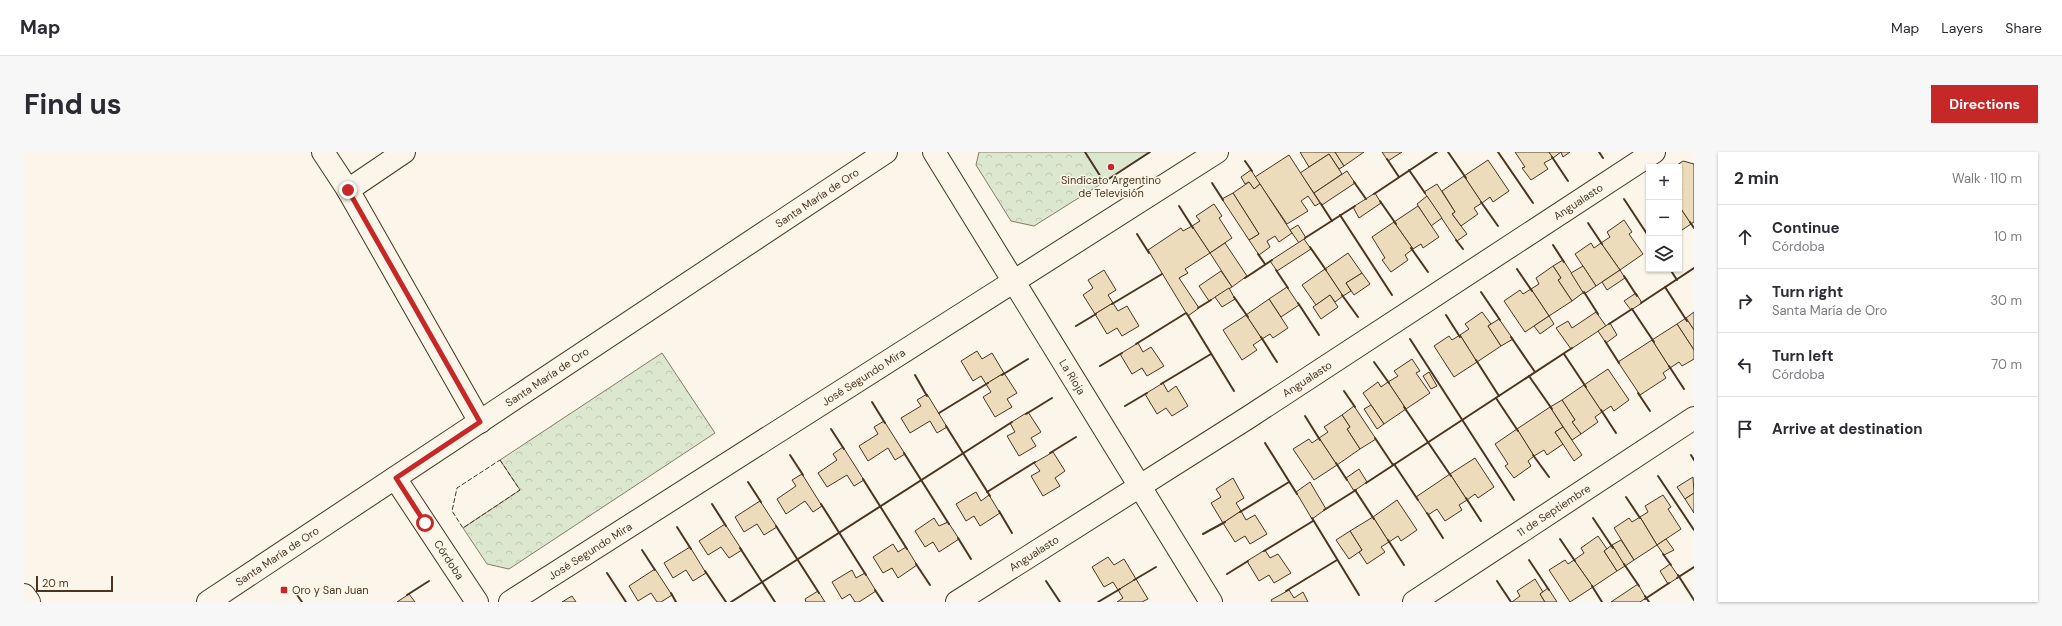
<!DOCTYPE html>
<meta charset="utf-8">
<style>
body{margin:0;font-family:"DM Sans",sans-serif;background:#f7f7f7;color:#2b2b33}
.controls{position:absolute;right:12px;top:12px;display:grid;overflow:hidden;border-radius:0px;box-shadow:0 1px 3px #0004}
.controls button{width:36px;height:36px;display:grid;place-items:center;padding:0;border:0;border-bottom:1px solid #e1e1e2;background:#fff;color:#2b2b33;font:20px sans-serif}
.scale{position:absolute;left:12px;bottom:10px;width:77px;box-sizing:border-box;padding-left:4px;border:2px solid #4a3520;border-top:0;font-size:11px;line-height:14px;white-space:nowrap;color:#4a3520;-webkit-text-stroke:3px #fbf6e9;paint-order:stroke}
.stop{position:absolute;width:12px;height:12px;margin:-9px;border:3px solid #c62828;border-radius:50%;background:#fff}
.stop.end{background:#c62828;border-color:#fff;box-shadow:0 1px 4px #0008}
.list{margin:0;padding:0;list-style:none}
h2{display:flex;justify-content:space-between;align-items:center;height:52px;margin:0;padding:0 16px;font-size:17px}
h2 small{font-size:13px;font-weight:400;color:#7c7c81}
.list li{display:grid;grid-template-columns:26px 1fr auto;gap:12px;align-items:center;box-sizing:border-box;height:64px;padding:0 16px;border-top:1px solid #e1e1e2}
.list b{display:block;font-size:15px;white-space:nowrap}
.list p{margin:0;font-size:13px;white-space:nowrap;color:#7c7c81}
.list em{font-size:13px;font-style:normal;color:#7c7c81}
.icon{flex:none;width:22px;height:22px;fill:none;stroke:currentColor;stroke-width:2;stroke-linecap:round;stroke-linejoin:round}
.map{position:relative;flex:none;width:1670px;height:450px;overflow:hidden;border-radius:0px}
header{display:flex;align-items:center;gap:24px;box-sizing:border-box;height:56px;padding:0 20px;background:#fff;border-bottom:1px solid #e1e1e2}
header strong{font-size:19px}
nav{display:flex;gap:22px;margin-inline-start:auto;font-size:14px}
.intro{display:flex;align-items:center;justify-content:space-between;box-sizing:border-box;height:96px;padding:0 24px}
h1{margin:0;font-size:28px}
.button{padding:10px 18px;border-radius:0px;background:#c62828;color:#fff;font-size:14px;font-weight:700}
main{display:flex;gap:24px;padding:0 24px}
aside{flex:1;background:#fff;border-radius:0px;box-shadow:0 1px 3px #0004}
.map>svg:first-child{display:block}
</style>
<header>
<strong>Map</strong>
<nav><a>Map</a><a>Layers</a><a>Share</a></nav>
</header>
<div class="intro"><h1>Find us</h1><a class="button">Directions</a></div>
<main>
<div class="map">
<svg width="1670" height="450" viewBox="0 0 1670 450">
<defs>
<pattern id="forest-crowns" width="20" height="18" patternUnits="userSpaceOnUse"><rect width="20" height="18" fill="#dce7d0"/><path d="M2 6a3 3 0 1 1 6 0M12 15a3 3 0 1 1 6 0" fill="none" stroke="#bec7b2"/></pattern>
</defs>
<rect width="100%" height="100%" fill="#fbf6e9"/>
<!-- forest -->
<g fill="url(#forest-crowns)" stroke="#887966">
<polygon points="955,0 1061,0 1080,30 1010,74 987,69 952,13"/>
<polygon points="638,201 691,281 485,417 463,412 439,376 496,338 476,308"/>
</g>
<!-- pitch -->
<polygon fill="#dce7d0" stroke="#887966" points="1061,0 1126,0 1080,30"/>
<!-- building -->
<g fill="#ecdcbc" stroke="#4a3520">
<polygon points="1276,0 1311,0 1320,14 1315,17 1305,2 1285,15"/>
<polygon points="1311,0 1340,0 1320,14"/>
<polygon points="1358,0 1378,0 1364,9"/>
<polygon points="1491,0 1525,0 1529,6 1520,11 1524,17 1507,28 1498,16 1501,15"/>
<polygon points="1525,0 1546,0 1539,5 1537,0 1529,6"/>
<polygon points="1305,2 1318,22 1290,41 1276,21"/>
<polygon points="1265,3 1296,51 1291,54 1284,44 1277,49 1284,59 1263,72 1231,25"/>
<polygon points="1464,8 1485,39 1469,50 1466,45 1458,51 1440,24"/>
<polygon points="1659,9 1670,12 1670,70 1667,72 1655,54 1655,40 1658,38 1655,34 1655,15 1650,15"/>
<polygon points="1227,18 1236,32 1230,37 1225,30 1221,32 1217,25"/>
<polygon points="1323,19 1331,31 1298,53 1290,41"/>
<polygon points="1440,24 1458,51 1450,56 1454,62 1437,74 1428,62 1431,60 1418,39"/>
<polygon points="1225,30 1230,37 1236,32 1268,81 1255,90 1251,84 1243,89 1246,95 1235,103 1225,88 1235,82 1209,41"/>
<polygon points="1413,32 1431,60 1428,62 1443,82 1433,89 1400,40"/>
<polygon points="1209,41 1235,82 1225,88 1198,47"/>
<polygon points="1351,41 1357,51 1335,66 1329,55"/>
<polygon points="1403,44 1418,66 1407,74 1393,52"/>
<polygon points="1190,52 1198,64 1195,66 1208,86 1186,101 1168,74 1176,69 1172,64"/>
<polygon points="1394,54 1415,85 1399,96 1397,92 1389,97 1370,70"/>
<polygon points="1655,54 1667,72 1655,80"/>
<polygon points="1600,68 1608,80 1605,82 1619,102 1596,118 1577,91 1586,85 1583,80"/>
<polygon points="1370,70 1389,97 1381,103 1384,108 1367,120 1358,108 1361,106 1348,85"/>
<polygon points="1274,73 1282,86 1275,91 1266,78"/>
<polygon points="1168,74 1186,101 1161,117 1164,121 1155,126 1175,156 1164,164 1124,98 1157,76 1159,79"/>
<polygon points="1280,87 1287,97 1253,119 1246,109"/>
<polygon points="1201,91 1223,124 1208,135 1186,101"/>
<polygon points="1567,91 1570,96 1577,91 1596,118 1572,134 1551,102"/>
<polygon points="1324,101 1338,121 1322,131 1327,139 1319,144 1301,117"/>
<polygon points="1539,108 1560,140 1548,149 1534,128 1537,126 1529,114"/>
<polygon points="1529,114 1537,126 1534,128 1548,149 1525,164 1507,137 1515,132 1512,126"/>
<polygon points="1559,114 1572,134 1560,142 1547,121"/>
<polygon points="1301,117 1319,144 1311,150 1306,143 1292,153 1278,133"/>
<polygon points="1080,118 1092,138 1084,143 1089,151 1071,162 1059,143 1069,136 1064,128"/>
<polygon points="1596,118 1601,126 1583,138 1578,130"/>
<polygon points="1197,119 1208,135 1185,149 1175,134"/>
<polygon points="1338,121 1346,132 1330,143 1322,131"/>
<polygon points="1263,135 1275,153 1257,165 1245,147"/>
<polygon points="1205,136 1211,147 1198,155 1191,145"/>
<polygon points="1507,137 1525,164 1501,180 1480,149 1496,138 1499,142"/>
<polygon points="1612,141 1618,151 1607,158 1600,149"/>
<polygon points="1306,143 1314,155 1297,167 1289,155"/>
<polygon points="1245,147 1264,176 1249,186 1246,182 1238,187 1222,163"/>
<polygon points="1089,151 1094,159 1103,154 1115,174 1098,184 1093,176 1083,182 1071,162"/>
<polygon points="1458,160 1467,172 1464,174 1477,194 1453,210 1436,183 1445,177 1441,172"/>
<polygon points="1572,160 1582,174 1547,197 1532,176 1544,169 1548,176"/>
<polygon points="1670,160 1670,178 1662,166"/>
<polygon points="1222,163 1238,187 1229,193 1233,198 1218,208 1199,178"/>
<polygon points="1525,164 1530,172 1516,182 1510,174"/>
<polygon points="1662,166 1670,178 1670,198 1653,172"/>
<polygon points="1475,167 1489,187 1477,194 1464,174"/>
<polygon points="1586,171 1593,183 1582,191 1574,179"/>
<polygon points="1653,172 1670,198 1670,207 1658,214 1655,210 1646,216 1628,188"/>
<polygon points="1436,183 1453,210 1430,225 1410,194 1425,184 1428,188"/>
<polygon points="1628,188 1646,216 1639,221 1642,226 1616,243 1594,210"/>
<polygon points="1114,191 1119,200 1127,195 1140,214 1123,224 1118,216 1108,222 1096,202"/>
<polygon points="953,199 958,207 968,201 980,221 962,232 957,224 949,229 937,209"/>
<polygon points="1388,207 1396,219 1392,221 1406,241 1382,257 1364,230 1374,224 1370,219"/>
<polygon points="1584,217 1605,248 1590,259 1587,254 1578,260 1560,233"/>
<polygon points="1405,220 1413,234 1407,237 1399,224"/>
<polygon points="980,221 993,241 983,247 988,255 971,265 959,245 967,240 962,232"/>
<polygon points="1354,230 1357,235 1364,230 1382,257 1360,272 1339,241"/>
<polygon points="1139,231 1144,240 1152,234 1164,254 1148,264 1142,256 1133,262 1121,242"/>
<polygon points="1560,233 1578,260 1571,265 1574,270 1557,282 1548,270 1551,268 1538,248"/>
<polygon points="903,242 923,275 913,281 906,269 886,281 877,266 897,254 893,248"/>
<polygon points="1538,248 1551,268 1548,270 1557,282 1548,288 1526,255"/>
<polygon points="1347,253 1360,272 1353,277 1340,257"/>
<polygon points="1330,254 1352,287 1336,297 1323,277 1326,275 1318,263"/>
<polygon points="1526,255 1539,275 1531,280 1539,292 1523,303 1520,298 1510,304 1493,277"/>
<polygon points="1004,260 1017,280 1007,286 1012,294 995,304 983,284 991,280 986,271"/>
<polygon points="1318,263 1326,275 1323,277 1336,297 1313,313 1295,286 1304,280 1300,275"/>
<polygon points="860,269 881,302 871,308 864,296 844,309 835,294 854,282 850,275"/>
<polygon points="1539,275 1558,303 1550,309 1531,280"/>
<polygon points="1493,277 1510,304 1504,309 1507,314 1490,326 1481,314 1484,312 1471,292"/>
<polygon points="1295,286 1313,313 1290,328 1269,297 1285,287 1288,291"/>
<polygon points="819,295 840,328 830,334 823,323 803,335 794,321 813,308 809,302"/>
<polygon points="1029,300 1041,319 1031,326 1036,334 1019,344 1007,324 1016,319 1010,311"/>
<polygon points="1451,306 1470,335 1454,346 1451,342 1443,348 1426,322"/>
<polygon points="1335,317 1343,330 1330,339 1322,326"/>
<polygon points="778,322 798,354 789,360 781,349 762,362 753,347 772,334 768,328"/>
<polygon points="1426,322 1443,348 1435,353 1438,358 1421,369 1413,357 1404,363 1392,345"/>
<polygon points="1669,325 1670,341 1661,347 1653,335"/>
<polygon points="1209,326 1220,346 1212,351 1217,359 1199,371 1187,351 1197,345 1192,337"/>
<polygon points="1286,330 1302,357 1288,367 1272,340"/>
<polygon points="952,340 957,349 965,343 976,361 956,374 950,364 942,369 932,352"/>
<polygon points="1670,341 1670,361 1661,347"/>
<polygon points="1639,343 1647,355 1644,357 1657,377 1633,393 1616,365 1624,360 1621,354"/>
<polygon points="1373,348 1393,378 1377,389 1374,384 1365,390 1349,365"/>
<polygon points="736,349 753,375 740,383 733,372 720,380 711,365"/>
<polygon points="1217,359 1222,368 1231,363 1243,382 1226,392 1221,384 1211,390 1199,371"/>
<polygon points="1349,365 1365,390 1357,395 1361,400 1343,412 1335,400 1338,398 1326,379"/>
<polygon points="1616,365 1633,393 1610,408 1590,376 1605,366 1608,370"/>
<polygon points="910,366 915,374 924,370 935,387 915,400 909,390 901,395 891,379"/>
<polygon points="701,372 718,398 705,406 697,395 684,403 675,389"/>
<polygon points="1326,379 1338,398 1325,407 1312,388"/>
<polygon points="1574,384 1583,397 1580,399 1593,419 1569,435 1550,408 1560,401 1557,396"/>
<polygon points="1642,387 1650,398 1640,403 1633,393"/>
<polygon points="1597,388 1610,408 1601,414 1588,393"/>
<polygon points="869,392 874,400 882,395 893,413 874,426 868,416 859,421 849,405"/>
<polygon points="1588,393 1601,414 1593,419 1580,399"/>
<polygon points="666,395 682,421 669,429 662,418 649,426 640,411"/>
<polygon points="1241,398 1246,406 1254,402 1267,421 1250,431 1245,423 1235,429 1223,409"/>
<polygon points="1084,405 1090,413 1100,407 1112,427 1094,438 1089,430 1080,435 1068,415"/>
<polygon points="1541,408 1544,412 1550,408 1569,435 1546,450 1525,418"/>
<polygon points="1646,412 1655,425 1644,432 1636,419"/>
<polygon points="631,417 648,443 637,450 633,450 627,441 614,449 605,434"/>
<polygon points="828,418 832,426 841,421 852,439 835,450 831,450 826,442 818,447 808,430"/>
<polygon points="1112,427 1124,447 1118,450 1093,450 1099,446 1094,438"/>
<polygon points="1511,427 1519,440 1516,442 1521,450 1488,450 1496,444 1493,439"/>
<polygon points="1614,432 1622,446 1616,450 1587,450"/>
<polygon points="1524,436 1533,450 1521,450 1516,442"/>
<polygon points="1265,438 1270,446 1279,440 1284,450 1248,450 1247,448"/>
<polygon points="794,439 801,450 782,450 781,447"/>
<polygon points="385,442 391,450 373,450"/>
<polygon points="548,444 552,450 538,450"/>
</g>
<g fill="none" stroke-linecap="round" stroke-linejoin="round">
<!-- minor casing -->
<g stroke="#4a3520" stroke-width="24">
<g id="minor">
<polyline points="299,0 324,38 456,270"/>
<path id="s1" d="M910 0 1187 450"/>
<polyline points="324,38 380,0"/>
<path id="s2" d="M371 326 453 450"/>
<polyline points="0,443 5,450"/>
<path id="s3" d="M486 450 1193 0"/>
<path id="s4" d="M933 450 1225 265 1630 0"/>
<path id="s5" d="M1390 450 1670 266"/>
</g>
</g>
<!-- tertiary casing -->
<g stroke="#4a3520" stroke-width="24">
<g id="tertiary">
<path id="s6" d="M184 450 862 0"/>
</g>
</g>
<!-- minor -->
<use href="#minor" stroke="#fbf6e9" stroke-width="22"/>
<!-- tertiary -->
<use href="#tertiary" stroke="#fbf6e9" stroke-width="22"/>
<!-- fence -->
<polygon stroke="#4a3520" stroke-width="1" stroke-dasharray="5 2" stroke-linecap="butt" points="476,308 496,338 439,376 428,359 433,336"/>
<!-- wall -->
<g stroke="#4a3520" stroke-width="2">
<polyline points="1061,0 1080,30 1126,0"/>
<polyline points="1424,0 1442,26"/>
<polyline points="1474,0 1509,51"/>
<polyline points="1575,0 1579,6"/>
<polyline points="1528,5 1544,29"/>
<polyline points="1363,7 1375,25"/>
<polyline points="1221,9 1228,19"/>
<polyline points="1385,18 1401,41"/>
<polyline points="1330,30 1342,47"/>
<polyline points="1188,31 1199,48"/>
<polyline points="1350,42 1413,0"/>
<polyline points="1600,47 1625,85"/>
<polyline points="1356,49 1372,72"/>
<polyline points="1457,50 1474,74"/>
<polyline points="1297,52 1308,69"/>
<polyline points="1155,54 1169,76"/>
<polyline points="1316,63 1368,143"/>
<polyline points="1666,70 1670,76"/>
<polyline points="1564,71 1578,92"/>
<polyline points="1113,82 1125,101"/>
<polyline points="1281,86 1331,54"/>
<polyline points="1432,88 1439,97"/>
<polyline points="1529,93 1540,110"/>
<polyline points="1286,95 1302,118"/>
<polyline points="1387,96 1404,120"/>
<polyline points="1234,102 1241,112"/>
<polyline points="1493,117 1508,139"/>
<polyline points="1646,117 1653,128"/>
<polyline points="1252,118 1264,136"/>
<polyline points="1600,124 1613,144"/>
<polyline points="1221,126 1248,108"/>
<polyline points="1641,135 1663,169"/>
<polyline points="1457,140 1476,168"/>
<polyline points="1560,140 1574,162"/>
<polyline points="1318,143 1334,165"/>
<polyline points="1210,145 1224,165"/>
<polyline points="1274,151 1295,183"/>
<polyline points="1617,151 1670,116"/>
<polyline points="1088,152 1138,122"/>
<polyline points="1174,156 1187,148"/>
<polyline points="1608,157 1630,190"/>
<polyline points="1163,162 1210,239"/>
<polyline points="1422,163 1436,185"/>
<polyline points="1585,172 1608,157"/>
<polyline points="1052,174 1072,162"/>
<polyline points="1237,185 1253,210"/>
<polyline points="1487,185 1511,220"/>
<polyline points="1386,187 1490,348"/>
<polyline points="1581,189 1595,211"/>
<polyline points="1112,192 1162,161"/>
<polyline points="1540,202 1562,235"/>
<polyline points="1452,208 1475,244"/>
<polyline points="1350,210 1365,231"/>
<polyline points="1076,214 1098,201"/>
<polyline points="1645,214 1660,237"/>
<polyline points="891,223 903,244"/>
<polyline points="978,223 1004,207"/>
<polyline points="1505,224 1528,257"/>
<polyline points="1137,232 1187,202"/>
<polyline points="1320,239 1331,255"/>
<polyline points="1614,241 1626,259"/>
<polyline points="1472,246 1494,279"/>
<polyline points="848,250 861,271"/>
<polyline points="1101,254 1123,241"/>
<polyline points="1380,255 1427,324"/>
<polyline points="1577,258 1592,281"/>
<polyline points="915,261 964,231"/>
<polyline points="1002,262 1028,246"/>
<polyline points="1281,264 1296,288"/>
<polyline points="922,274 966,344"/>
<polyline points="807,277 820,297"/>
<polyline points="1351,286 1369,313"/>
<polyline points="1241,291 1273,342"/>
<polyline points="880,301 925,372"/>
<polyline points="1026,301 1052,285"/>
<polyline points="766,303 779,323"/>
<polyline points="1509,303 1525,325"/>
<polyline points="1667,303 1670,308"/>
<polyline points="1312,311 1323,328"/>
<polyline points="1370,312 1394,348"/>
<polyline points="1634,324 1670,378"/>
<polyline points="839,327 883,397"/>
<polyline points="724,330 737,350"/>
<polyline points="1342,331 1548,196"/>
<polyline points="1331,338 1350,367"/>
<polyline points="963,340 1011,310"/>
<polyline points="1602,345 1616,366"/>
<polyline points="1442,346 1457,369"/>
<polyline points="688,352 702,374"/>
<polyline points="797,352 842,423"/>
<polyline points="1300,358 1332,338"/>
<polyline points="975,359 988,381"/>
<polyline points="1216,360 1265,330"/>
<polyline points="1403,361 1419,386"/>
<polyline points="1288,366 1335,443"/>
<polyline points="1569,366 1589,396"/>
<polyline points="752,374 795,441"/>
<polyline points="653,375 667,397"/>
<polyline points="1179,382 1201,370"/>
<polyline points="934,386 947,407"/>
<polyline points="1536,387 1551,409"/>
<polyline points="1364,388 1380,413"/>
<polyline points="716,396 751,450"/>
<polyline points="618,398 631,418"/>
<polyline points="1240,399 1289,369"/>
<polyline points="1639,402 1647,413"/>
<polyline points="1505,408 1525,438"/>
<polyline points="892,412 906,433"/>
<polyline points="1600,412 1615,434"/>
<polyline points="681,419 702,450"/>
<polyline points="583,421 602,450"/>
<polyline points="1203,422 1224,409"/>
<polyline points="1654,423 1670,448"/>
<polyline points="1653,426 1670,415"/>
<polyline points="1110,428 1132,415"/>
<polyline points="1022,429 1036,450"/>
<polyline points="1473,429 1487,450"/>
<polyline points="1568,434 1578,450"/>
<polyline points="851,438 859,450"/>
<polyline points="1262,439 1313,408"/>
<polyline points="271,440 278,450"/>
<polyline points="647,441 652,450"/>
<polyline points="383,443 405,429"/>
<polyline points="1621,444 1625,450"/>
<polyline points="1621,447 1645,431"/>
<polyline points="707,450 988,270"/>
<polyline points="1074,450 1096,437"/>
</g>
</g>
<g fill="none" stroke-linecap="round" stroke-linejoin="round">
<!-- route -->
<polyline stroke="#c62828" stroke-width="5" points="324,38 456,270 372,326 401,371"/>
</g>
<!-- markers -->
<g fill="#c62828" stroke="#fbf6e9" stroke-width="1.5">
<circle cx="1087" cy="15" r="4"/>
<rect x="256" y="434" width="8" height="8" rx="2"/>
</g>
<g text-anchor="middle" stroke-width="3" stroke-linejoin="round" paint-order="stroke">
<!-- poi labels -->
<g font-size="11" fill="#4a3520" stroke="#fbf6e9">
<text x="1087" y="32">Sindicato Argentino<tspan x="1087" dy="13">de Televisión</tspan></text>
<text x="268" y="442" text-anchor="start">Oro y San Juan</text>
</g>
<!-- street labels -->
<g font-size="11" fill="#4a3520" stroke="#fbf6e9">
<text dy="4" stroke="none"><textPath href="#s6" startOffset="731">Santa María de Oro</textPath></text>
<text dy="4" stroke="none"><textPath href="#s4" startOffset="739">Angualasto</textPath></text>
<text dy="4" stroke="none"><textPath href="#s6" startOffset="407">Santa María de Oro</textPath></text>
<text dy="4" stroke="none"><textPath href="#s3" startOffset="419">José Segundo Mira</textPath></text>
<text dy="4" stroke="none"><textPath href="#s1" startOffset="264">La Rioja</textPath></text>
<text dy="4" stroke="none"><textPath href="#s4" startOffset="415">Angualasto</textPath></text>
<text dy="4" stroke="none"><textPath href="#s5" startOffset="167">11 de Septiembre</textPath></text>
<text dy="4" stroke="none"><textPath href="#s3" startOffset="95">José Segundo Mira</textPath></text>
<text dy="4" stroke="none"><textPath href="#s4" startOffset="91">Angualasto</textPath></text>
<text dy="4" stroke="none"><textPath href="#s6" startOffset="83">Santa María de Oro</textPath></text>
<text dy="4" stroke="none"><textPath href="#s2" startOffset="98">Córdoba</textPath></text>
</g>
</g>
</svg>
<div class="controls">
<button>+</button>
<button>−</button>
<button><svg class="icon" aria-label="layers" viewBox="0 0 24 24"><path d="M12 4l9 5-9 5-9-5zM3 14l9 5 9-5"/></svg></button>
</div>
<div class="scale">20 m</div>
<div class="stop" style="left:401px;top:371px"></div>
<div class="stop end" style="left:324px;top:38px"></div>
</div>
<aside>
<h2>2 min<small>Walk · 110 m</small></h2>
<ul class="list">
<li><svg class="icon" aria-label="ahead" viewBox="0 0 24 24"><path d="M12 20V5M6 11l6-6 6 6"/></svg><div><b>Continue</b><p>Córdoba</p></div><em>10 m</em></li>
<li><svg class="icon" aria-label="right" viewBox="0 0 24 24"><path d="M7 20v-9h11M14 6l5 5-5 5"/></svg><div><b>Turn right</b><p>Santa María de Oro</p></div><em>30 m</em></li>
<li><svg class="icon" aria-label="left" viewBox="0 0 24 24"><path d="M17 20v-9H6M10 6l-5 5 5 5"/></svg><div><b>Turn left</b><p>Córdoba</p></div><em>70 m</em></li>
<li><svg class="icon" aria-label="arrive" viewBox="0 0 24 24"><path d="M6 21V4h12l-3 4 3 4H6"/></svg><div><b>Arrive at destination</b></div></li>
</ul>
</aside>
</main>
